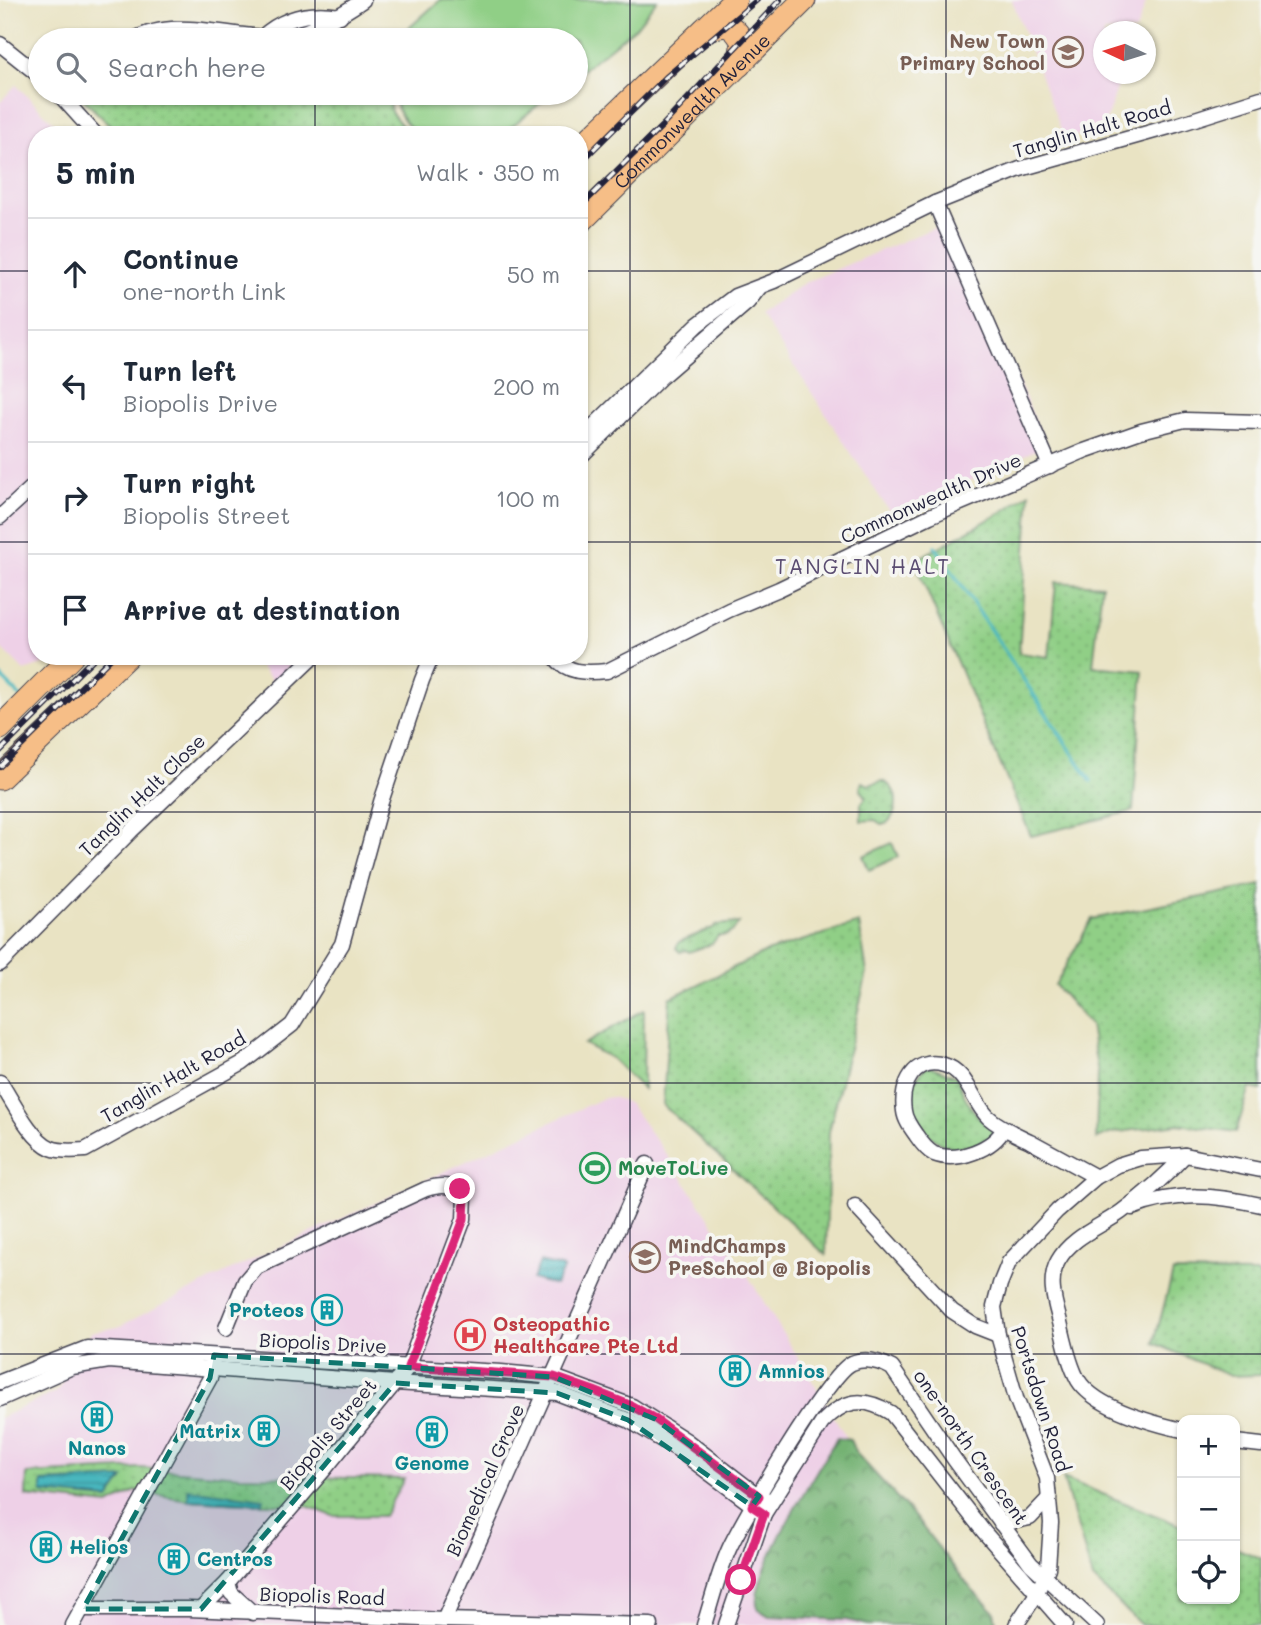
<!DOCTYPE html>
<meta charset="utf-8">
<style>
body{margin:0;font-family:Mali,sans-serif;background:#f2f2f3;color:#1f2937}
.controls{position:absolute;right:21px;bottom:21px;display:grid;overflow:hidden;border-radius:14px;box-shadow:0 2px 5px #0004}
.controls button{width:63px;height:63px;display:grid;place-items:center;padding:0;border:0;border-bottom:2px solid #e0e1e3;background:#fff;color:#1f2937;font:35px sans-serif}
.compass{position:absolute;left:1093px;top:21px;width:63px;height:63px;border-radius:50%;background:#fff;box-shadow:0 2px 5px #0004;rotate:274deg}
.stop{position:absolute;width:21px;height:21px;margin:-16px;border:5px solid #db2777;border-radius:50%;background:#fff}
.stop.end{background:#db2777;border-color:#fff;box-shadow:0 2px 7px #0008}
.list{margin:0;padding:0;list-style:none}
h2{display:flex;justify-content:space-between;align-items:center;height:91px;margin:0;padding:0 28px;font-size:30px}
h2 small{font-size:23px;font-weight:400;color:#747a83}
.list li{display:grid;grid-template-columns:46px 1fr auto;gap:21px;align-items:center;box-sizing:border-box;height:112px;padding:0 28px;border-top:2px solid #e0e1e3}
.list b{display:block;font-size:26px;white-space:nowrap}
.list p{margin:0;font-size:23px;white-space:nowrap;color:#747a83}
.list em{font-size:23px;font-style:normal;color:#747a83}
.icon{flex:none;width:38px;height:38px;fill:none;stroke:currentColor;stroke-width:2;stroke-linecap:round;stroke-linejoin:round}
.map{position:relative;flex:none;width:1261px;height:1625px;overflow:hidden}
.search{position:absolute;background:#fff;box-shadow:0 2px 5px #0004;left:28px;top:28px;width:560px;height:77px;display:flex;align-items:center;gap:18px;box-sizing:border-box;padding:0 24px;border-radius:38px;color:#747a83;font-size:26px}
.panel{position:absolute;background:#fff;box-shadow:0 2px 5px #0004;left:28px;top:126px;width:560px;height:539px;border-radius:28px}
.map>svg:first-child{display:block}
</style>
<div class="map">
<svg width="1261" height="1625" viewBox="0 0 1261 1625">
<defs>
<pattern id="green-dots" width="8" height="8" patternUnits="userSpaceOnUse" patternTransform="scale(1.75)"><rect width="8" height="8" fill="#90cf86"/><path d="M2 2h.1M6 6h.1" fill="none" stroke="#7cb175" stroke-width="1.8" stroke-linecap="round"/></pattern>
<pattern id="forest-crowns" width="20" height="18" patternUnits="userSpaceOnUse" patternTransform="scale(1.75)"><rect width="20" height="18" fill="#74b273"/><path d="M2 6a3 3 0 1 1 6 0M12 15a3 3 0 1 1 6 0" fill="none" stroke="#5f9060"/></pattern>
<pattern id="water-rules" width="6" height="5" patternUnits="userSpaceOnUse" patternTransform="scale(1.75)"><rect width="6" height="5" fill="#49b8bf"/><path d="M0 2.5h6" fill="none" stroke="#3c959c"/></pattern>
</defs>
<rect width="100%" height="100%" fill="#f6f6f2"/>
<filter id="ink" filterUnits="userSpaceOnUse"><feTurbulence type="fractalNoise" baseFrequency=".0143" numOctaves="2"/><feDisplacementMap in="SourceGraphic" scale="14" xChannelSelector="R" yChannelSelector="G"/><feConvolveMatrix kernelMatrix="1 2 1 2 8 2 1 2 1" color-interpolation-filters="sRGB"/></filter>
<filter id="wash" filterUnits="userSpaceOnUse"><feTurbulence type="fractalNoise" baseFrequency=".00686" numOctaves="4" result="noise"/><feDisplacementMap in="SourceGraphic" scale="28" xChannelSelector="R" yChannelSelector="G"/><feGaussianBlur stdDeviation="1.57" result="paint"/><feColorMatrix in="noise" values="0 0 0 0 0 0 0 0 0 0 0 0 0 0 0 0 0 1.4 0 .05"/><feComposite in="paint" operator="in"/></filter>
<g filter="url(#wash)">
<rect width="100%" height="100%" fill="#e9e3c3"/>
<!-- built -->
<g fill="#eed0e7">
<polygon points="1012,0 1147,0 1136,31 1104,32 1104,74 1122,74 1104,126 1065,140"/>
<polygon points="16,85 66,135 37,135 37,656 70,656 24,671 0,647 0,102"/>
<polygon points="948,222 1046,445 893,517 760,314 804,283"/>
<polygon points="252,656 300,656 273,682"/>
<polygon points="611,1097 622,1100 630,1105 667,1155 745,1271 856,1453 913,1515 973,1591 994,1611 997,1625 0,1625 0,1418 57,1391 91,1332 118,1327 237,1267 601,1099"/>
</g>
<!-- green -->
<g fill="url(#green-dots)" stroke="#597860" stroke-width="2">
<polygon points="90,93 388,93 391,112 410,135 120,135 83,99"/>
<polygon points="1030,493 1019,653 1049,657 1056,582 1102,585 1093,666 1143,671 1133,811 1031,836 914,561 999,514"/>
<path d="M882 781C900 788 900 812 886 824H881L875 820 861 821V804L866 797 860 788 862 782 869 785Z"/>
<polygon points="1261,885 1261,1090 1250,1088 1236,1132 1178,1124 1112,1133 1096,1139 1098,1074 1090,1025 1055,985 1092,919"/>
<polygon points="739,923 733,931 725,936 718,936 712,944 689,952 686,950 680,952 676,948 679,942 713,928 716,925"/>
<polygon points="859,923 867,973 829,1132 826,1255 663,1105 670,998 766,952"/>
<polygon points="644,1010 643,1089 611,1058 584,1044"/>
<path d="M927 1065 957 1077C966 1104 975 1117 999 1133 984 1142 965 1151 947 1146 927 1140 911 1114 911 1094 912 1082 920 1073 927 1065Z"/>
<polygon points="1173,1272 1256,1273 1261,1275 1261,1375 1230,1376 1154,1343"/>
<polygon points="141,1468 241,1476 404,1479 384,1516 333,1516 307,1506 188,1500 136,1491 109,1505 26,1496 27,1474"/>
<polygon points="1063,1478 1182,1526 1182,1599 1235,1599 1235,1548 1261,1558 1261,1625 1141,1625 1093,1579"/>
</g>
<!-- forest -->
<path fill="url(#forest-crowns)" stroke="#4b6a57" stroke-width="2" d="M837 1438 850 1440 856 1453 913 1515 973 1591 994 1611 997 1625H869L846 1620 769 1616 758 1609C746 1582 820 1465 837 1438Z"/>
<!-- pitch -->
<g fill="#90cf86" stroke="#597860" stroke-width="2">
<polygon points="440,0 657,0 636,27 576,75 576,40 402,40 408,29"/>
<path d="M395 93H553L501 135H419C406 125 394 110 395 93Z"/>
<polygon points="892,843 898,857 869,870 863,856"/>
</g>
<!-- water -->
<g fill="url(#water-rules)" stroke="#366d7d" stroke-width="2">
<polygon points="540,1262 564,1268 555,1285 532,1279"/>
<polygon points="124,1478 109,1499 42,1493 42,1482"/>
<polygon points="188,1489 264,1499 262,1504 188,1500"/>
</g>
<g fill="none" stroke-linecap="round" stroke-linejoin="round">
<!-- stream -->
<g stroke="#49b8bf" stroke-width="3.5">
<polyline points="935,546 1091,781"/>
<polyline points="0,676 21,697"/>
</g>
</g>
</g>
<g filter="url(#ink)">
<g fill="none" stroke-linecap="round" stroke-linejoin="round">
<!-- street casing -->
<g stroke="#403f4f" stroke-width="17">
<g id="street">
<path d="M262 37C284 17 311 11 340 16"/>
<path d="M133 40C172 17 225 36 268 37 275 37 283 38 290 36 317 29 340 16 363 0"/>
<polyline points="0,44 40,76"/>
<polyline points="58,93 96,135"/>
<polyline points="935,203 1050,466"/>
<polyline points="579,440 697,325 735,296 774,281 935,203 1020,169 1176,125 1261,98"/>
<polyline points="579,458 661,377 748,302 759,288"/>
<polyline points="0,517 37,483"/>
<path d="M554 656C567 674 586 673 607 671L729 610 779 589 930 516 1084 451 1141 431 1185 420 1261 422"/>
<polyline points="0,964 131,831 314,656"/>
<path d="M0 1082C12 1100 31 1140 51 1148 61 1152 74 1151 85 1150L243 1063 292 1025 342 944 381 802 422 680 432 656"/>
<path d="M1004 1128C994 1149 957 1163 934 1154 928 1151 920 1141 916 1135 911 1128 905 1120 904 1111 900 1085 914 1056 944 1065 967 1071 972 1101 988 1117 1000 1128 1016 1134 1030 1141 1052 1153 1074 1165 1096 1177"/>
<polyline points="855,1206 952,1311 975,1326 998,1335"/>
<path d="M1132 1208C1176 1191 1216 1195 1261 1205"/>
<polyline points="0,1382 87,1348 501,1372 554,1377 632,1406 687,1441 752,1491 771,1502"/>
<polyline points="0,1399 72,1367 109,1361 395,1383 557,1393 628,1420 677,1449 764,1514"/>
<path d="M1182 1430C1152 1423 1095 1408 1078 1380 1068 1362 1064 1338 1059 1318 1054 1300 1048 1279 1058 1261 1071 1237 1100 1227 1121 1212 1144 1195 1166 1176 1185 1155"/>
<polyline points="1235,1442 1261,1445"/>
<polyline points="1001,1524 1030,1518 1049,1498"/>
<polyline points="228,1582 231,1593 253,1613"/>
<polyline points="83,1609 189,1609 444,1620 651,1625"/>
<path d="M201 1609 228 1582 323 1471 408 1367 464 1219 465 1196 460 1189C447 1185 439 1185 426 1189L257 1267 245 1281 226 1328"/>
<polyline points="444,1620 647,1164"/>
<polyline points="73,1625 210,1378 213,1360"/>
<path d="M704 1625C712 1600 718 1574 729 1549 742 1520 829 1372 852 1363 866 1357 879 1361 892 1368L954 1459 1031 1564 1097 1625"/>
<path d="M726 1625 764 1514 822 1423C844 1399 863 1396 891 1413L984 1532 1065 1625"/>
<polyline points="1016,1625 1036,1595 1048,1568 1051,1523 1047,1478 1016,1398 998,1335 994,1307 1000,1284 1009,1262 1057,1211 1096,1177 1118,1165 1141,1158 1185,1155 1261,1170"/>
</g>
</g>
<!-- primary casing -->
<g stroke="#403f4f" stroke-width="25">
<g id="primary">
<path d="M704 30C725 24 731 21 743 42L739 65"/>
<polyline points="579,149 735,0"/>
<path id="s1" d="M579 223 804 0"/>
<polyline points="0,728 72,656"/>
<polyline points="0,778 127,656"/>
</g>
</g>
<!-- street -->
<use href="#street" stroke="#fff" stroke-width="14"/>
<!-- primary -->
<use href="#primary" stroke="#f6be87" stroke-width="23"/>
<!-- rail casing -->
<g stroke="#22223b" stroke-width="6">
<g id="rail">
<polyline points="579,164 666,77 757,0"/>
<polyline points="579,208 663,125 780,0"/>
<polyline points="0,751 96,656"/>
<polyline points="0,767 113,656"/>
</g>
</g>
<!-- rail -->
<use href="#rail" stroke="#f6f6f2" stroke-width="3.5" stroke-dasharray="10" stroke-linecap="butt"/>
</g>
</g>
<g fill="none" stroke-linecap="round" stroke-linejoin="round" filter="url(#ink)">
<!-- route -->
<polyline stroke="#db2777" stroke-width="9" points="460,1189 465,1196 464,1219 408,1367 554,1377 594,1391 632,1406 655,1419 759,1496 752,1506 764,1514 741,1580"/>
</g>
<!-- marked area -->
<path fill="#0f766e" fill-opacity="0.2" stroke="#0f766e" stroke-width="5" stroke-dasharray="14 9" stroke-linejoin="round" d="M214 1355 554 1377 655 1419 759 1496 752 1506 628 1420 557 1393 395 1383 201 1609H83L210 1378Z"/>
<!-- grid -->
<path fill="none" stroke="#22223b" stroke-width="2" stroke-opacity="0.55" d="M315 0V40M630 0V1625M946 0V1625M315 93V135M0 271H37M579 271H1261M0 542H37M579 542H1261M315 656V1625M0 812H1261M0 1083H1261M0 1354H1261"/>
<!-- icons -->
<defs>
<g id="school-ring" transform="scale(1.575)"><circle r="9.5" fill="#f6f6f2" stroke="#8d6e63" stroke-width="1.5"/><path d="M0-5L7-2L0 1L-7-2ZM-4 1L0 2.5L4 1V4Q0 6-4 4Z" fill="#8d6e63"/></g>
<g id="stadium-ring" transform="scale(1.575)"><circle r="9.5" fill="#f6f6f2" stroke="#2e9e5b" stroke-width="1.5"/><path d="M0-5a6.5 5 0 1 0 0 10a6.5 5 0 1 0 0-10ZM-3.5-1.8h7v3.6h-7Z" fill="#2e9e5b"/></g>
<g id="building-ring" transform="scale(1.575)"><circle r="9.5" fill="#f6f6f2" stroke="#0f9aa8" stroke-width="1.5"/><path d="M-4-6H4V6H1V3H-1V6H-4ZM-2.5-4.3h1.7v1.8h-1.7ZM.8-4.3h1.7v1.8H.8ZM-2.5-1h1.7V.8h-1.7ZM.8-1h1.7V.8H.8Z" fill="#0f9aa8"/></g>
<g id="hospital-ring" transform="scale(1.575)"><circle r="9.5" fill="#f6f6f2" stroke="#e0444e" stroke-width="1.5"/><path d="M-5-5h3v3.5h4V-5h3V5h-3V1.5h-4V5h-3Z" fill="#e0444e"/></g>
</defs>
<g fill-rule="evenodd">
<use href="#school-ring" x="1068" y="52"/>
<use href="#stadium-ring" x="595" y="1168"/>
<use href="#school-ring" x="645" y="1257"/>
<use href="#building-ring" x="327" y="1310"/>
<use href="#hospital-ring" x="470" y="1335"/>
<use href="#building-ring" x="735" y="1371"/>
<use href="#building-ring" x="97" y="1417"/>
<use href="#building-ring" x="264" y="1431"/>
<use href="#building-ring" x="432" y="1432"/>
<use href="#building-ring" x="46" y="1547"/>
<use href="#building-ring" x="174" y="1559"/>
</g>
<g text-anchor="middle" stroke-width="7" stroke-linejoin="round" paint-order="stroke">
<!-- education labels -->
<g font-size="19" font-weight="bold" fill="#785e54" stroke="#f6f6f2" text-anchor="end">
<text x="1045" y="48">New Town<tspan x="1045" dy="22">Primary School</tspan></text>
<text x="668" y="1253" text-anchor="start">MindChamps<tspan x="668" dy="22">PreSchool @ Biopolis</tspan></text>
</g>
<!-- street labels -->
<g font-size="19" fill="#22223b" stroke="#f6f6f2">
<text dy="7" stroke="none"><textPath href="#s1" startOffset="159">Commonwealth Avenue</textPath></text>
<text transform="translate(1092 129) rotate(-16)" y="7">Tanglin Halt Road</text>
<text transform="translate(931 498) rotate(-24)" y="7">Commonwealth Drive</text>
<text transform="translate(142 795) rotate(-44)" y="7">Tanglin Halt Close</text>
<text transform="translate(173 1077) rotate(-30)" y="7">Tanglin Halt Road</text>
<text transform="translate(323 1343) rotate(3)" y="7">Biopolis Drive</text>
<text transform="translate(1041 1399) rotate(72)" y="7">Portsdown Road</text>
<text transform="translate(328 1434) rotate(-50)" y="7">Biopolis Street</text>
<text transform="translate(971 1447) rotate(55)" y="7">one-north Crescent</text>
<text transform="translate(485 1480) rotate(-66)" y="7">Biomedical Grove</text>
<text transform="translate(322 1596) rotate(2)" y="7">Biopolis Road</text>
</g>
<!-- leisure labels -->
<g font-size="19" font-weight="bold" fill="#27864d" stroke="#f6f6f2" text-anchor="start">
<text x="618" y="1175">MoveToLive</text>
</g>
<!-- culture labels -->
<g font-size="19" font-weight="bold" fill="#0d838f" stroke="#f6f6f2" text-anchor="start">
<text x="304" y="1317" text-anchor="end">Proteos</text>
<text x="758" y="1378">Amnios</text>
<text x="241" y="1438" text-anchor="end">Matrix</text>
<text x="97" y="1455" text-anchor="middle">Nanos</text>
<text x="432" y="1470" text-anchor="middle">Genome</text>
<text x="69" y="1554">Helios</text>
<text x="197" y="1566">Centros</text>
</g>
<!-- health labels -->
<g font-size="19" font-weight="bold" fill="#be3a42" stroke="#f6f6f2" text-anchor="start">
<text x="493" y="1331">Osteopathic<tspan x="493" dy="22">Healthcare Pte Ltd</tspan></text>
</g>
<!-- neighbourhood labels -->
<g font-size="21" letter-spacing="2" fill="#5a4c71" stroke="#f6f6f2">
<text x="863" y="574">TANGLIN HALT</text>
</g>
</g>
</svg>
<div class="controls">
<button>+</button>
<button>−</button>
<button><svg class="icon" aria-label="locate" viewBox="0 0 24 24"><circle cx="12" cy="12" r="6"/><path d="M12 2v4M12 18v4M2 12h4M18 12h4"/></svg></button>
</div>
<svg class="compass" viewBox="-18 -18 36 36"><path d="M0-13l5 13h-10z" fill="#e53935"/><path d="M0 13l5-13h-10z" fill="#747a83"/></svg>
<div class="stop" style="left:741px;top:1580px"></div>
<div class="stop end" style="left:460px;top:1189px"></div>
<div class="search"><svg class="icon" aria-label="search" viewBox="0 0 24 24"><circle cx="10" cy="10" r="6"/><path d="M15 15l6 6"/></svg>Search here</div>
<section class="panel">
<h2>5 min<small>Walk · 350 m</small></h2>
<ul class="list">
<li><svg class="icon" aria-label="ahead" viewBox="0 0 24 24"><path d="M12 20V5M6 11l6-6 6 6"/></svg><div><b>Continue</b><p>one-north Link</p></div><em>50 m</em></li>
<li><svg class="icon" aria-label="left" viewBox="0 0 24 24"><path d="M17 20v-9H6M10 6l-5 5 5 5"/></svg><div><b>Turn left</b><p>Biopolis Drive</p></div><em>200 m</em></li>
<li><svg class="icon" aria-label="right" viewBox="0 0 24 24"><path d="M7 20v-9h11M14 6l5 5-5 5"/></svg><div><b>Turn right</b><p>Biopolis Street</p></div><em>100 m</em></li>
<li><svg class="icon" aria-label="arrive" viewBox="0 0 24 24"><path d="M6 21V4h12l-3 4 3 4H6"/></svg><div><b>Arrive at destination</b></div></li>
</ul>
</section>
</div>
